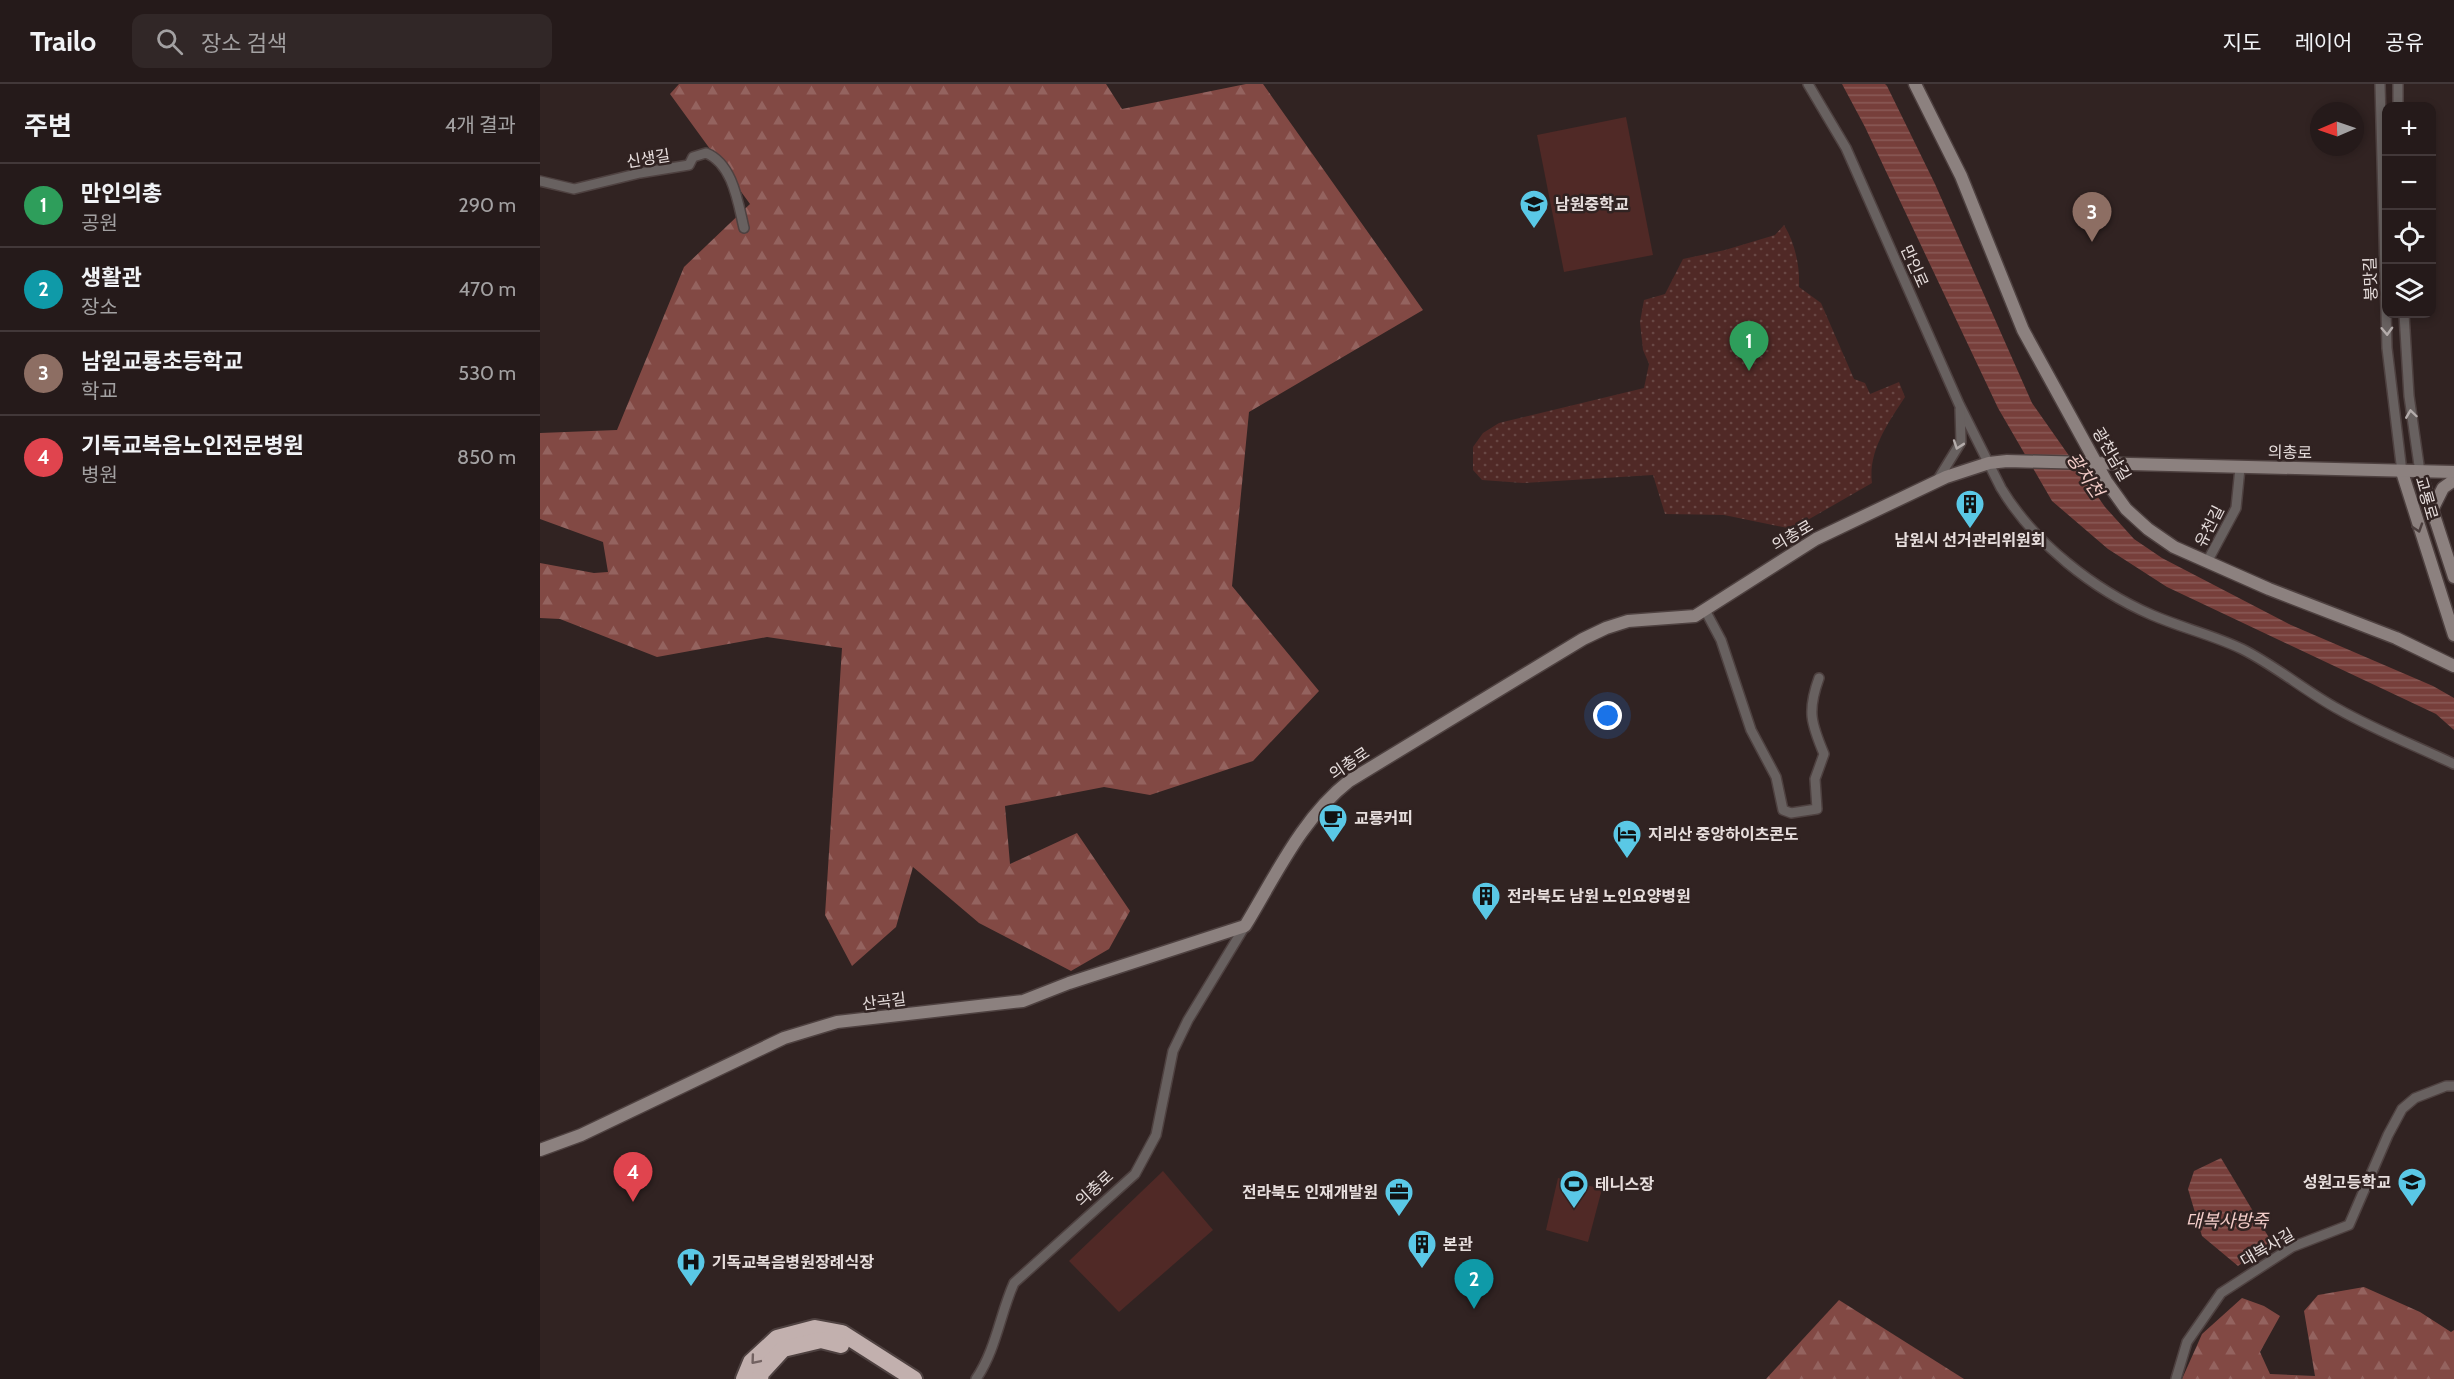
<!DOCTYPE html>
<html lang="ko">
<meta charset="utf-8">
<style>
body{margin:0;font-family:Cabin,"Noto Sans KR",sans-serif;background:#312727;color:#f1f3f6}
.controls{position:absolute;right:18px;top:18px;display:grid;overflow:hidden;border-radius:12px;box-shadow:0 3px 9px #0003}
.controls button{width:54px;height:54px;display:grid;place-items:center;padding:0;border:0;border-bottom:2px solid #423839;background:#251a1a;color:#f1f3f6;font:30px sans-serif}
.compass{position:absolute;left:1770px;top:18px;width:54px;height:54px;border-radius:50%;background:#251a1a;box-shadow:0 3px 9px #0003;rotate:268deg}
.you{position:absolute;left:1068px;top:632px;width:21px;height:21px;margin:-15px;border:4px solid #fff;border-radius:50%;background:#1a73e8;box-shadow:0 0 0 9px #1a73e833}
.badge{display:grid;place-items:center;width:39px;height:39px;border-radius:50%;background:#5ac8e6;color:#fff;font-size:20px;font-weight:700}
.pin{position:absolute;translate:-50% -50px;filter:drop-shadow(0 2px 3px #0008)}
.pin::after{content:'';position:absolute;top:32px;width:21px;height:18px;background:inherit;clip-path:polygon(0 0,100% 0,50% 100%)}
.list{margin:0;padding:0;list-style:none}
h2{display:flex;justify-content:space-between;align-items:center;height:78px;margin:0;padding:0 24px;font-size:26px}
h2 small{font-size:20px;font-weight:400;color:#a3a1a2}
.list li{display:grid;grid-template-columns:39px 1fr auto;gap:18px;align-items:center;box-sizing:border-box;height:84px;padding:0 24px;border-top:2px solid #423839}
.list b{display:block;font-size:22px;white-space:nowrap}
.list p{margin:0;font-size:20px;white-space:nowrap;color:#a3a1a2}
.list em{font-size:20px;font-style:normal;color:#a3a1a2}
.icon{flex:none;width:33px;height:33px;fill:none;stroke:currentColor;stroke-width:2;stroke-linecap:round;stroke-linejoin:round}
.map{position:relative;flex:none;width:1914px;height:1295px;overflow:hidden}
header{display:flex;align-items:center;gap:36px;box-sizing:border-box;height:84px;padding:0 30px;background:#251a1a;border-bottom:2px solid #423839}
header strong{font-size:28px}
nav{display:flex;gap:33px;margin-inline-start:auto;font-size:21px}
.search{width:420px;height:54px;background:#312727;display:flex;align-items:center;gap:15px;box-sizing:border-box;padding:0 21px;border-radius:12px;color:#a3a1a2;font-size:22px}
main{display:flex}
aside{flex:1;background:#251a1a}
.map>svg:first-child{display:block}
</style>
<header>
<strong>Trailo</strong>
<div class="search"><svg class="icon" aria-label="search" viewBox="0 0 24 24"><circle cx="10" cy="10" r="6"/><path d="M15 15l6 6"/></svg>장소 검색</div>
<nav><a>지도</a><a>레이어</a><a>공유</a></nav>
</header>
<main>
<aside>
<h2>주변<small>4개 결과</small></h2>
<ul class="list">
<li><span class="badge" style="background:#2e9e5b">1</span><div><b>만인의총</b><p>공원</p></div><em>290 m</em></li>
<li><span class="badge" style="background:#0f9aa8">2</span><div><b>생활관</b><p>장소</p></div><em>470 m</em></li>
<li><span class="badge" style="background:#8d6e63">3</span><div><b>남원교룡초등학교</b><p>학교</p></div><em>530 m</em></li>
<li><span class="badge" style="background:#e0444e">4</span><div><b>기독교복음노인전문병원</b><p>병원</p></div><em>850 m</em></li>
</ul>
</aside>
<div class="map">
<svg width="1914" height="1295" viewBox="0 0 1914 1295">
<defs>
<pattern id="forest-firs" width="22" height="20" patternUnits="userSpaceOnUse" patternTransform="scale(1.5)"><rect width="22" height="20" fill="#824944"/><path d="M5 1l3.5 6h-7zM16 11l3.5 6h-7z" fill="#94635f"/></pattern>
<pattern id="park-dots" width="8" height="8" patternUnits="userSpaceOnUse" patternTransform="scale(1.5)"><rect width="8" height="8" fill="#502926"/><path d="M2 2h.1M6 6h.1" fill="none" stroke="#694845" stroke-width="1.8" stroke-linecap="round"/></pattern>
<pattern id="water-rules" width="6" height="5" patternUnits="userSpaceOnUse" patternTransform="scale(1.5)"><rect width="6" height="5" fill="#773f3b"/><path d="M0 2.5h6" fill="none" stroke="#8a5a57"/></pattern>
</defs>
<rect width="100%" height="100%" fill="#312322"/>
<!-- forest -->
<g fill="url(#forest-firs)">
<polygon points="139,0 566,0 582,25 706,0 723,0 883,226 709,328 692,502 779,607 713,677 610,711 564,703 465,722 470,780 537,749 590,827 569,865 531,887 439,839 373,783 356,843 312,882 285,831 302,564 227,553 117,573 20,535 0,534 0,479 54,489 68,488 63,458 0,435 0,349 77,346 144,183 210,120 130,10"/>
<polygon points="1824,1203 1880,1228 1911,1248 1914,1246 1914,1295 1642,1295 1662,1250 1702,1214 1724,1222 1740,1232 1720,1268 1730,1290 1775,1292 1764,1227 1778,1211"/>
<polygon points="1299,1216 1424,1295 1226,1295"/>
</g>
<!-- park -->
<path fill="url(#park-dots)" d="M1244 141C1255 159 1260 182 1259 203L1281 219 1314 295 1325 299 1330 310 1359 298 1365 313C1348 339 1328 367 1332 399L1252 445 1184 431 1125 430 1113 391 983 399 942 396 933 386V363L943 349 959 339 1104 304 1109 280 1103 266 1100 238 1104 216 1125 210 1143 175 1185 166 1235 151Z"/>
<!-- garden -->
<g fill="#502926">
<polygon points="1086,33 1113,171 1024,188 997,51"/>
<polygon points="623,1087 673,1146 579,1228 529,1177"/>
<polygon points="1018,1094 1062,1105 1048,1158 1006,1146"/>
</g>
<!-- water -->
<g fill="url(#water-rules)">
<polygon points="1302,0 1345,0 1347,2 1395,100 1492,319 1565,423 1594,455 1622,474 1751,541 1893,602 1914,614 1914,646 1896,630 1627,503 1568,465 1512,417 1458,324 1325,43"/>
<polygon points="1681,1074 1731,1157 1698,1182 1662,1152 1648,1105 1654,1087"/>
</g>
<g fill="none" stroke-linecap="round" stroke-linejoin="round">
<!-- street casing -->
<g stroke="#4e4140" stroke-width="12">
<g id="street">
<path d="M1268 0 1306 64 1419 320 1461 404C1494 459 1554 506 1612 531 1642 544 1673 551 1702 565 1736 582 1765 607 1798 625 1835 646 1876 662 1914 680"/>
<polyline points="1840,0 1847,264 1862,388"/>
<polyline points="1858,0 1858,22"/>
<path d="M0 97 34 105 100 89 149 81 153 73 166 69C193 80 198 119 204 144"/>
<polyline points="1864,230 1869,312 1880,388"/>
<polyline points="1397,397 1421,358 1420,325"/>
<polyline points="1667,478 1696,424 1700,384"/>
<path d="M1165 526 1181 556 1211 646 1236 693 1243 726 1251 729 1277 725 1275 695 1284 670C1271 639 1267 627 1279 594"/>
<path d="M436 1295C456 1266 460 1230 474 1199L595 1090 616 1051 633 967 648 936 705 842"/>
<polyline points="1636,1295 1647,1258 1681,1209 1752,1163 1809,1141 1848,1051 1862,1025 1875,1014 1906,1002 1914,1002"/>
</g>
</g>
<!-- secondary casing -->
<g stroke="#4e4140" stroke-width="15">
<g id="secondary">
<polyline points="1375,0 1421,92 1483,246 1566,397 1586,425 1608,445 1634,463 1729,505 1856,554 1914,582"/>
<polyline points="1862,388 1914,551"/>
<polyline points="1880,388 1914,493"/>
<polyline points="1892,426 1903,404 1914,396"/>
<path d="M0 1066 41 1051 244 954 297 938 483 917 529 899 705 842C736 791 762 734 809 697L1043 555 1066 544 1088 537 1155 532 1276 455 1406 393 1449 379 1467 377 1914 388"/>
</g>
</g>
<!-- highway casing -->
<g stroke="#4e4140" stroke-width="20">
<g id="highway">
<polyline points="204,1295 211,1278 237,1254 275,1244 302,1249 374,1295"/>
<polyline points="220,1295 221,1289 243,1265 281,1256 301,1261"/>
</g>
</g>
<!-- street -->
<use href="#street" stroke="#686160" stroke-width="9"/>
<!-- secondary -->
<use href="#secondary" stroke="#8c817f" stroke-width="12"/>
<!-- highway -->
<use href="#highway" stroke="#c2b0ae" stroke-width="16"/>
</g>
<!-- one-way arrows -->
<defs><path id="oneway-chevron" d="M-2-3.5L2.5 0L-2 3.5" fill="none" stroke-width="1.6" stroke-linecap="round" stroke-linejoin="round" transform="scale(1.5)"/></defs>
<g stroke="#b4acab">
<use href="#oneway-chevron" transform="translate(1847 247) rotate(88)"/>
<use href="#oneway-chevron" transform="translate(1871 330) rotate(-98)"/>
<use href="#oneway-chevron" transform="translate(1418 361) rotate(109)"/>
</g>
<use stroke="#4c3f3e" href="#oneway-chevron" transform="translate(1878 444) rotate(72)"/>
<use stroke="#726261" href="#oneway-chevron" transform="translate(215 1276) rotate(130)"/>
<!-- icons -->
<defs>
<g id="school-pin" transform="scale(1.5)"><path d="M0 17L-7.5 6A9.5 9.5 0 1 1 7.5 6Z" fill="#5ac8e6" stroke="#312322"/><path d="M0-5L7-2L0 1L-7-2ZM-4 1L0 2.5L4 1V4Q0 6-4 4Z" fill="#111"/></g>
<g id="building-pin" transform="scale(1.5)"><path d="M0 17L-7.5 6A9.5 9.5 0 1 1 7.5 6Z" fill="#5ac8e6" stroke="#312322"/><path d="M-4-6H4V6H1V3H-1V6H-4ZM-2.5-4.3h1.7v1.8h-1.7ZM.8-4.3h1.7v1.8H.8ZM-2.5-1h1.7V.8h-1.7ZM.8-1h1.7V.8H.8Z" fill="#111"/></g>
<g id="cafe-pin" transform="scale(1.5)"><path d="M0 17L-7.5 6A9.5 9.5 0 1 1 7.5 6Z" fill="#5ac8e6" stroke="#312322"/><path d="M-5.5-4.5H6V0H3Q3 3.5 0 3.5H-2.5Q-5.5 3.5-5.5 0ZM3-3.2v2h1.7v-2ZM-6 4.5H4V6H-6Z" fill="#111"/></g>
<g id="hotel-pin" transform="scale(1.5)"><path d="M0 17L-7.5 6A9.5 9.5 0 1 1 7.5 6Z" fill="#5ac8e6" stroke="#312322"/><path d="M-6-4.5h1.5V1H6V5H4.5V3h-9V5H-6ZM-4 0a1.8 1.8 0 1 1 3.6 0ZM.5 0V-2.5h3Q6-2.5 6 0Z" fill="#111"/></g>
<g id="stadium-pin" transform="scale(1.5)"><path d="M0 17L-7.5 6A9.5 9.5 0 1 1 7.5 6Z" fill="#5ac8e6" stroke="#312322"/><path d="M0-5a6.5 5 0 1 0 0 10a6.5 5 0 1 0 0-10ZM-3.5-1.8h7v3.6h-7Z" fill="#111"/></g>
<g id="office-pin" transform="scale(1.5)"><path d="M0 17L-7.5 6A9.5 9.5 0 1 1 7.5 6Z" fill="#5ac8e6" stroke="#312322"/><path d="M-6-3h4V-5.5h4V-3h4V5H-6ZM-1-4.5V-3h2v-1.5ZM-6 0V1H6V0Z" fill="#111"/></g>
<g id="hospital-pin" transform="scale(1.5)"><path d="M0 17L-7.5 6A9.5 9.5 0 1 1 7.5 6Z" fill="#5ac8e6" stroke="#312322"/><path d="M-5-5h3v3.5h4V-5h3V5h-3V1.5h-4V5h-3Z" fill="#111"/></g>
</defs>
<g fill-rule="evenodd">
<use href="#school-pin" x="994" y="120"/>
<use href="#building-pin" x="1430" y="420"/>
<use href="#cafe-pin" x="793" y="734"/>
<use href="#hotel-pin" x="1087" y="750"/>
<use href="#building-pin" x="946" y="812"/>
<use href="#school-pin" x="1872" y="1098"/>
<use href="#stadium-pin" x="1034" y="1100"/>
<use href="#office-pin" x="859" y="1108"/>
<use href="#building-pin" x="882" y="1160"/>
<use href="#hospital-pin" x="151" y="1178"/>
</g>
<g text-anchor="middle" stroke-width="5" stroke-linejoin="round" paint-order="stroke">
<!-- street labels -->
<g font-size="16" fill="#e7dedd" stroke="#312322">
<text transform="translate(108 74) rotate(-9)" y="6">신생길</text>
<text transform="translate(1375 182) rotate(66)" y="6">만인로</text>
<text transform="translate(1830 195) rotate(-92)" y="6">붕맛길</text>
<text transform="translate(1750 368) rotate(1)" y="6">의총로</text>
<text transform="translate(1572 370) rotate(60)" y="6">광천남길</text>
<text transform="translate(1887 414) rotate(74)" y="6">교룡로</text>
<text transform="translate(1669 442) rotate(-63)" y="6">유천길</text>
<text transform="translate(1252 451) rotate(-30)" y="6">의총로</text>
<text transform="translate(809 679) rotate(-34)" y="6">의총로</text>
<text transform="translate(344 917) rotate(-7)" y="6">산곡길</text>
<text transform="translate(554 1104) rotate(-42)" y="6">의총로</text>
<text transform="translate(1727 1163) rotate(-30)" y="6">대복사길</text>
</g>
<!-- poi labels -->
<g font-size="16" font-weight="bold" fill="#e7dedd" stroke="#312322" text-anchor="start">
<text x="1015" y="126">남원중학교</text>
<text x="1430" y="462" text-anchor="middle">남원시 선거관리위원회</text>
<text x="814" y="740">교룡커피</text>
<text x="1108" y="756">지리산 중앙하이츠콘도</text>
<text x="967" y="818">전라북도 남원 노인요양병원</text>
<text x="1851" y="1104" text-anchor="end">성원고등학교</text>
<text x="1055" y="1106">테니스장</text>
<text x="838" y="1114" text-anchor="end">전라북도 인재개발원</text>
<text x="903" y="1166">본관</text>
<text x="172" y="1184">기독교복음병원장례식장</text>
</g>
<!-- water labels -->
<g font-size="18" font-style="italic" fill="#f3cdc9" stroke="#312322">
<text transform="translate(1545 391) rotate(55)" y="6">광치천</text>
<text x="1687" y="1143">대복사방죽</text>
</g>
</g>
</svg>
<div class="controls">
<button>+</button>
<button>−</button>
<button><svg class="icon" aria-label="locate" viewBox="0 0 24 24"><circle cx="12" cy="12" r="6"/><path d="M12 2v4M12 18v4M2 12h4M18 12h4"/></svg></button>
<button><svg class="icon" aria-label="layers" viewBox="0 0 24 24"><path d="M12 4l9 5-9 5-9-5zM3 14l9 5 9-5"/></svg></button>
</div>
<svg class="compass" viewBox="-18 -18 36 36"><path d="M0-13l5 13h-10z" fill="#e53935"/><path d="M0 13l5-13h-10z" fill="#a3a1a2"/></svg>
<div class="you"></div>
<div class="pin badge" style="left:1209px;top:287px;background:#2e9e5b">1</div>
<div class="pin badge" style="left:934px;top:1225px;background:#0f9aa8">2</div>
<div class="pin badge" style="left:1552px;top:158px;background:#8d6e63">3</div>
<div class="pin badge" style="left:93px;top:1118px;background:#e0444e">4</div>
</div>
</main>
